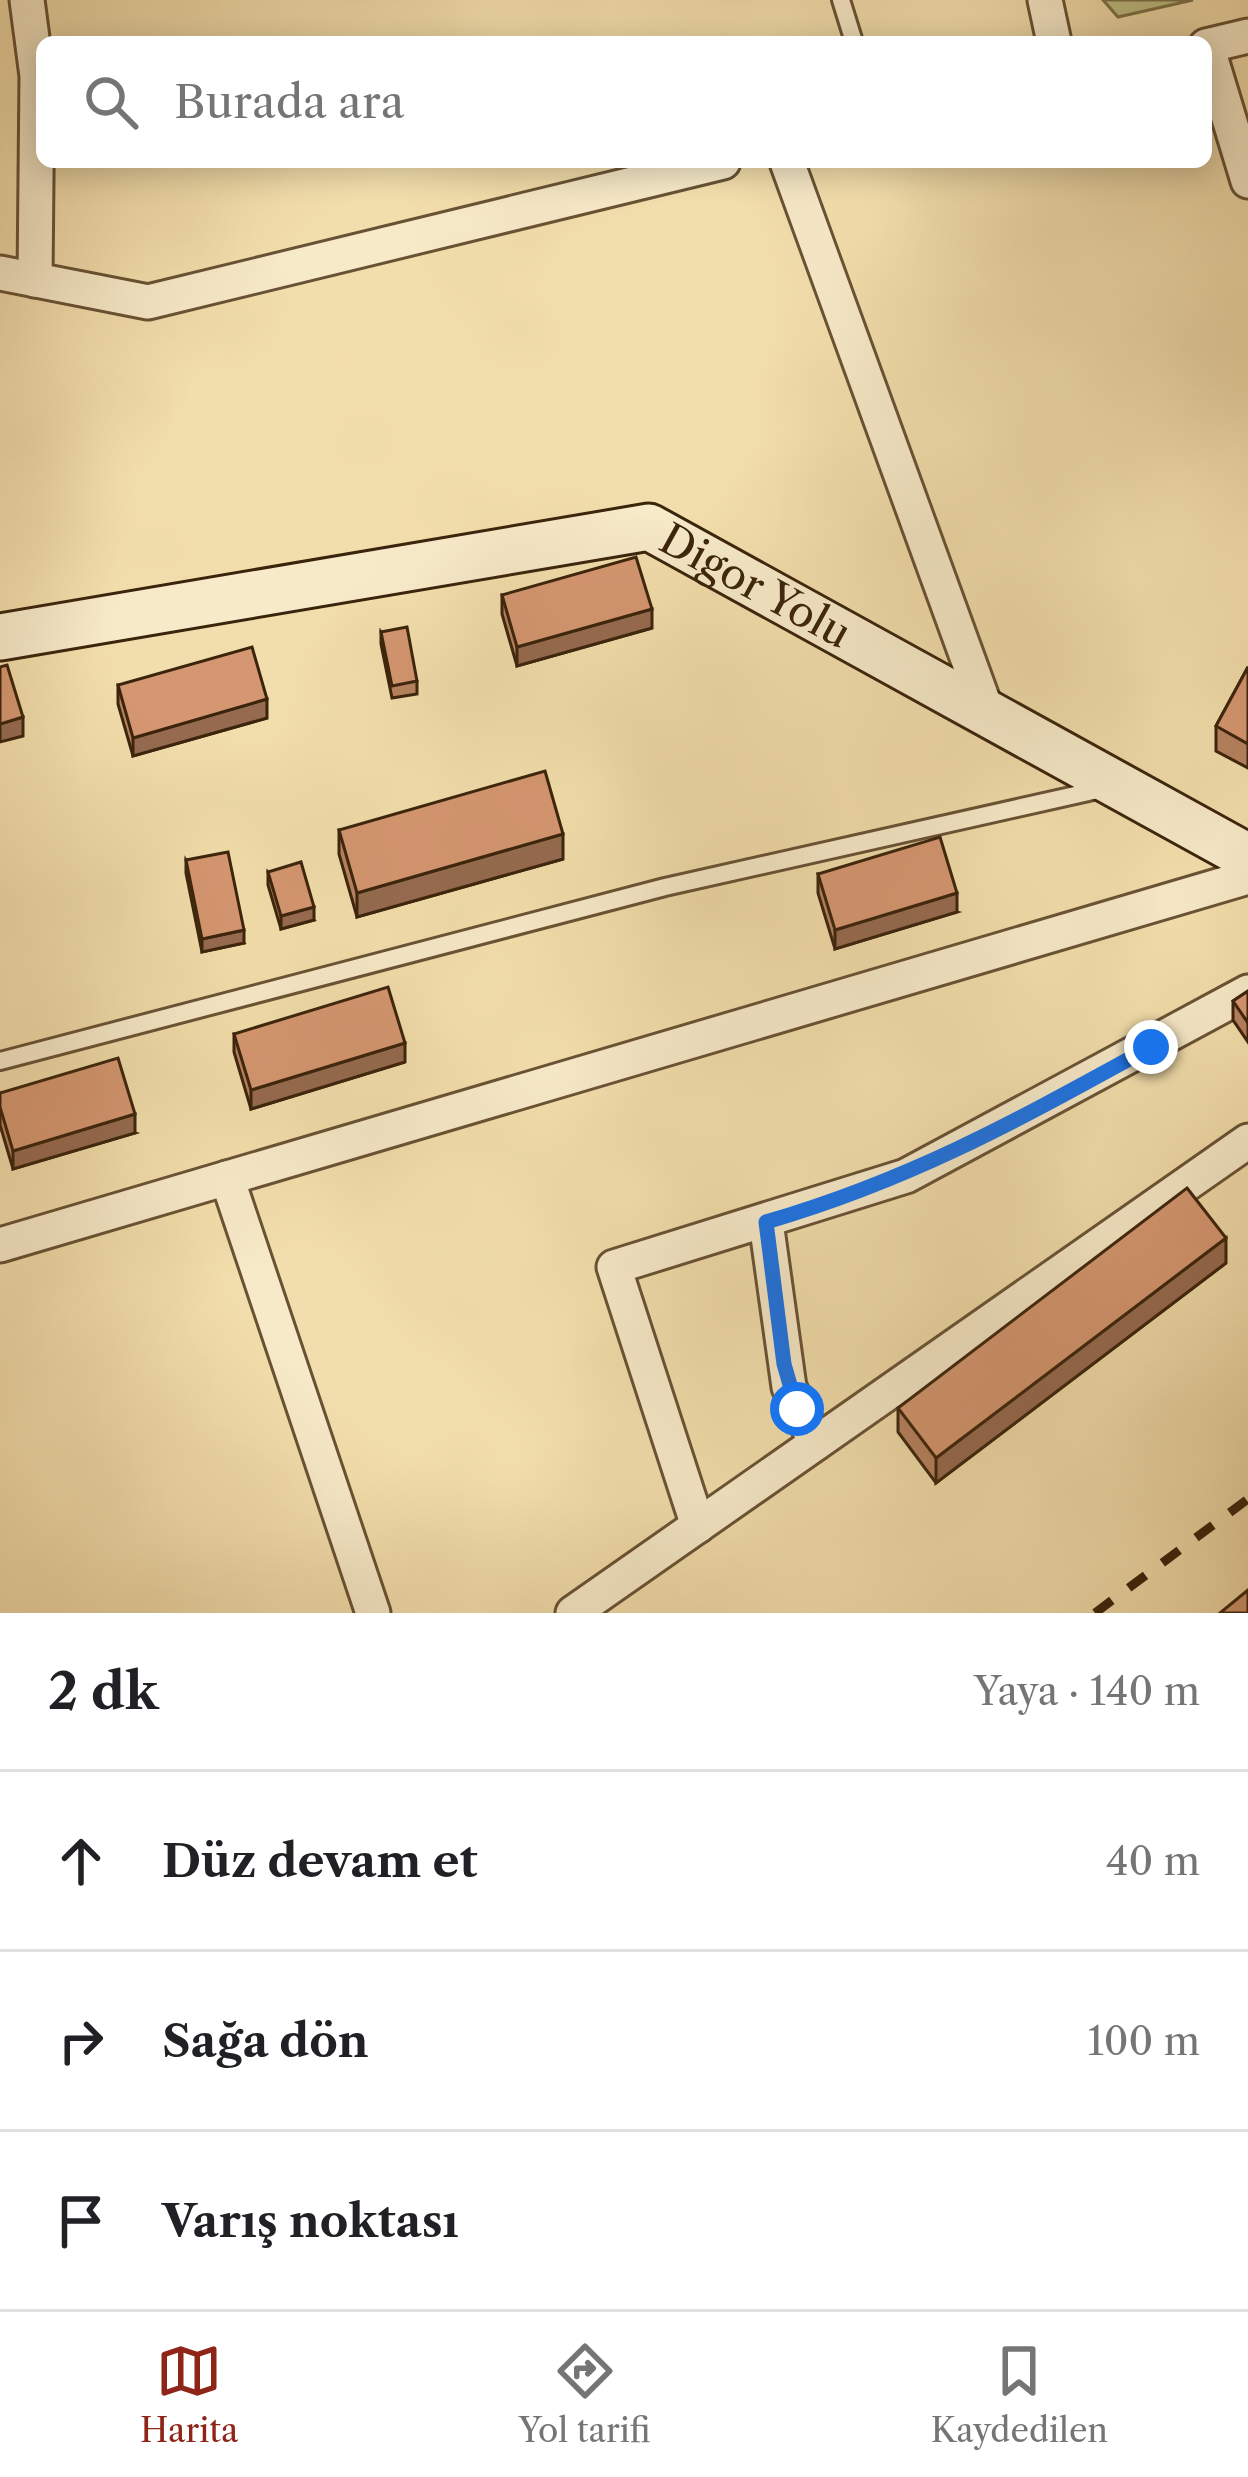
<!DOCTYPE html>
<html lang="tr">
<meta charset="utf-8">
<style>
body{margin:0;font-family:"Libre Caslon Text",serif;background:#f2f2f2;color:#202124}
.stop{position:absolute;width:36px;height:36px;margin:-27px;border:9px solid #1a73e8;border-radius:50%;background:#fff}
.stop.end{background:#1a73e8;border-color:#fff;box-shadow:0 3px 12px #0008}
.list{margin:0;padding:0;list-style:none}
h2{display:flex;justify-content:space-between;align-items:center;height:156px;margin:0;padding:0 48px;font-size:51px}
h2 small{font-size:39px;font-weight:400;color:#757577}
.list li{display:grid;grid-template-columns:78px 1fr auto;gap:36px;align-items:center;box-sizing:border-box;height:180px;padding:0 48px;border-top:3px solid #e0e0e0}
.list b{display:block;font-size:45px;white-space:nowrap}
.list em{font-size:39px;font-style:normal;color:#757577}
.icon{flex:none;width:66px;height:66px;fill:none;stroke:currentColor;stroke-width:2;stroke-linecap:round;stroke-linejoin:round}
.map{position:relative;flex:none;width:1248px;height:1613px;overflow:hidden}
.search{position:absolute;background:#fff;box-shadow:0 6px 30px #0003;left:36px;right:36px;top:36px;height:132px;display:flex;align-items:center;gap:30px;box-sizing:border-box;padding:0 42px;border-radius:18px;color:#757577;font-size:45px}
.sheet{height:696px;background:#fff}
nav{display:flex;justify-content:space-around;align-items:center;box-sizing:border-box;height:168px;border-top:3px solid #e0e0e0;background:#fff;font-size:33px;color:#757577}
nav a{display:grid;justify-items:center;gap:6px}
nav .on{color:#8f2418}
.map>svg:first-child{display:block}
</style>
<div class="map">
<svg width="1248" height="1613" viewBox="0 0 1248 1613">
<rect width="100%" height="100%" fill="#f2deac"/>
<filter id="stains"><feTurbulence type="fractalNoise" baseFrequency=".00167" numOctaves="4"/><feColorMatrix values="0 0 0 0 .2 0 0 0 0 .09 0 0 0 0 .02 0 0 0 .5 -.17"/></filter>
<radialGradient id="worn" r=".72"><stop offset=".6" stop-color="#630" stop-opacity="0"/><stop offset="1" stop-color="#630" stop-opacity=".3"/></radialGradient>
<!-- green -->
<polygon fill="#bec087" stroke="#7c724a" stroke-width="3" points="1103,0 1193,0 1118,17"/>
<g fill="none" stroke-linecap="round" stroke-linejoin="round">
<!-- lane casing -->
<g stroke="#695234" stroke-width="22">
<g id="lane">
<polyline points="841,0 854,42"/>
<polyline points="0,1061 665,887 1102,789"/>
</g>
</g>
<!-- street casing -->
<g stroke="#695234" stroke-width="39">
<g id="street">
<polyline points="27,0 37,76 35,280"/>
<polyline points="1045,0 1054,42"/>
<polyline points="1206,46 1248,36"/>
<polyline points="1207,46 1248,181"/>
<polyline points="787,162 990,720"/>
<polyline points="0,273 148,302 723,162"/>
<polyline points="227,1178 373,1613"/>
<polyline points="766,1222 789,1387 816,1443"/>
<polyline points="0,1245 1248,877"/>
<polyline points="698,1526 614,1267 906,1176 1248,992"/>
<polyline points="573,1613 1248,1141"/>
</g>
</g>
<!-- secondary casing -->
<g stroke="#3b240c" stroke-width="51">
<g id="secondary">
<path id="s1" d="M0 637 649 527 1248 857"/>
</g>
</g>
<!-- lane -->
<use href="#lane" stroke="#f7eac9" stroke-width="16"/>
<!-- street -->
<use href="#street" stroke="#f7eac9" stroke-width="33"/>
<!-- secondary -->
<use href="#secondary" stroke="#f7eac9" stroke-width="45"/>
<!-- rail -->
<polyline stroke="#3b240c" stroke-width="9" stroke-dasharray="21 21" stroke-linecap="butt" points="1095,1613 1248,1499"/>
</g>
<!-- wall -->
<g fill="#b78261" stroke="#3b240c" stroke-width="3">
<polygon points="502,595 652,628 517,666 502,614"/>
<polygon points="381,632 417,681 417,694 392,698 381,644"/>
<polygon points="1248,667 1248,768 1216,751 1216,726"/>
<polygon points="118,685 267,718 133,756 118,704"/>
<polygon points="339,830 563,859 357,917 339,854"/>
<polygon points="186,860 244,943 202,952 186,873"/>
<polygon points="268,872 314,920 281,929 268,885"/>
<polygon points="818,874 957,912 835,949 818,893"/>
<polygon points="1248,991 1248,1042 1233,1020 1233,1001"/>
<polygon points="234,1034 405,1062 251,1109 234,1052"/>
<polygon points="0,1093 135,1133 13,1169 0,1125"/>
<polygon points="1226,1263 936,1483 898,1432 898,1408"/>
</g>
<!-- shaded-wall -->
<g fill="#956a4f" stroke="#3b240c" stroke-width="3">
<polygon points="652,609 652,628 517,666 517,647"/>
<polygon points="267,699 267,718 133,756 133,738"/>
<polygon points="23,717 23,736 0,742 0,724"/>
<polygon points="563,834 563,859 357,917 357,893"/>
<polygon points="957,893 957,912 835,949 835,930"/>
<polygon points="314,907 314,920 281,929 281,916"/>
<polygon points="244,930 244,943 202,952 202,939"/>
<polygon points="405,1043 405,1062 251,1109 251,1090"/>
<polygon points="135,1114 135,1133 13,1169 13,1151"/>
<polygon points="1226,1238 1226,1263 936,1483 936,1458"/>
</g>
<!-- building -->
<g fill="#d59771" stroke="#3b240c" stroke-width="3">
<polygon points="636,557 652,609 517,647 502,595"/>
<polygon points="407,627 417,681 392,686 381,632"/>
<polygon points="252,647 267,699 133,738 118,685"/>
<polygon points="7,665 23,717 0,724 0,667"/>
<polygon points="1248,667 1248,744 1216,726"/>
<polygon points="545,771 563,834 357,893 339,830"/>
<polygon points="940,837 957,893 835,930 818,874"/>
<polygon points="228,852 244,930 202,939 186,860"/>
<polygon points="301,862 314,907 281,916 268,872"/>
<polygon points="388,987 405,1043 251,1090 234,1034"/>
<polygon points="1248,991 1248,1023 1233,1001"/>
<polygon points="118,1058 135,1114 13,1151 0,1107 0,1093"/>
<polygon points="1187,1188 1226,1238 936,1458 898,1408"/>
<polygon points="1248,1590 1248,1613 1220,1613"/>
</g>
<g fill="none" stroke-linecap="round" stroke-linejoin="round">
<!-- route -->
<path stroke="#1a73e8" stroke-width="15" d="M797 1409 784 1364 766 1222C913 1179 1018 1120 1151 1047"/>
</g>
<g text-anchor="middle" stroke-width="9" stroke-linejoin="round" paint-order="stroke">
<!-- street labels -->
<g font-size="42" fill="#3b240c" stroke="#f7eac9">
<text dy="15" stroke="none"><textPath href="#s1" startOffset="780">Digor Yolu</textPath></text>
</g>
</g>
<rect width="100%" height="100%" filter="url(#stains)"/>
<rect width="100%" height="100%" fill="url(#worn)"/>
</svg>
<div class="stop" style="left:797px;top:1409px"></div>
<div class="stop end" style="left:1151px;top:1047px"></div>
<div class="search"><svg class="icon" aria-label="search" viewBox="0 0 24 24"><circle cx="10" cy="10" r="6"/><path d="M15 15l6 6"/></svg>Burada ara</div>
</div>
<section class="sheet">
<h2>2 dk<small>Yaya · 140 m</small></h2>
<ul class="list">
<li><svg class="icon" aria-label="ahead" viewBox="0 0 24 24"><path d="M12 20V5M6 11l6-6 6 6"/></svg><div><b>Düz devam et</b></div><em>40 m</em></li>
<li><svg class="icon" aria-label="right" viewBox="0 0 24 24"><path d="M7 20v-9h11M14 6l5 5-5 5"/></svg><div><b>Sağa dön</b></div><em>100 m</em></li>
<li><svg class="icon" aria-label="arrive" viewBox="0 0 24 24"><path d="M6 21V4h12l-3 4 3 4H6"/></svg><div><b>Varış noktası</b></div></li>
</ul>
</section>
<nav>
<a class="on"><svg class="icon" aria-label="map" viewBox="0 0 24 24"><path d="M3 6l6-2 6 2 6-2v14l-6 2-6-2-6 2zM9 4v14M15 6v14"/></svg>Harita</a>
<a><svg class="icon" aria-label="directions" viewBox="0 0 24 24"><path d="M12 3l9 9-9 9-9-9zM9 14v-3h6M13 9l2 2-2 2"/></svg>Yol tarifi</a>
<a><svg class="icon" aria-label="saved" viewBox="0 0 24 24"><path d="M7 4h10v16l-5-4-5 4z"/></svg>Kaydedilen</a>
</nav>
